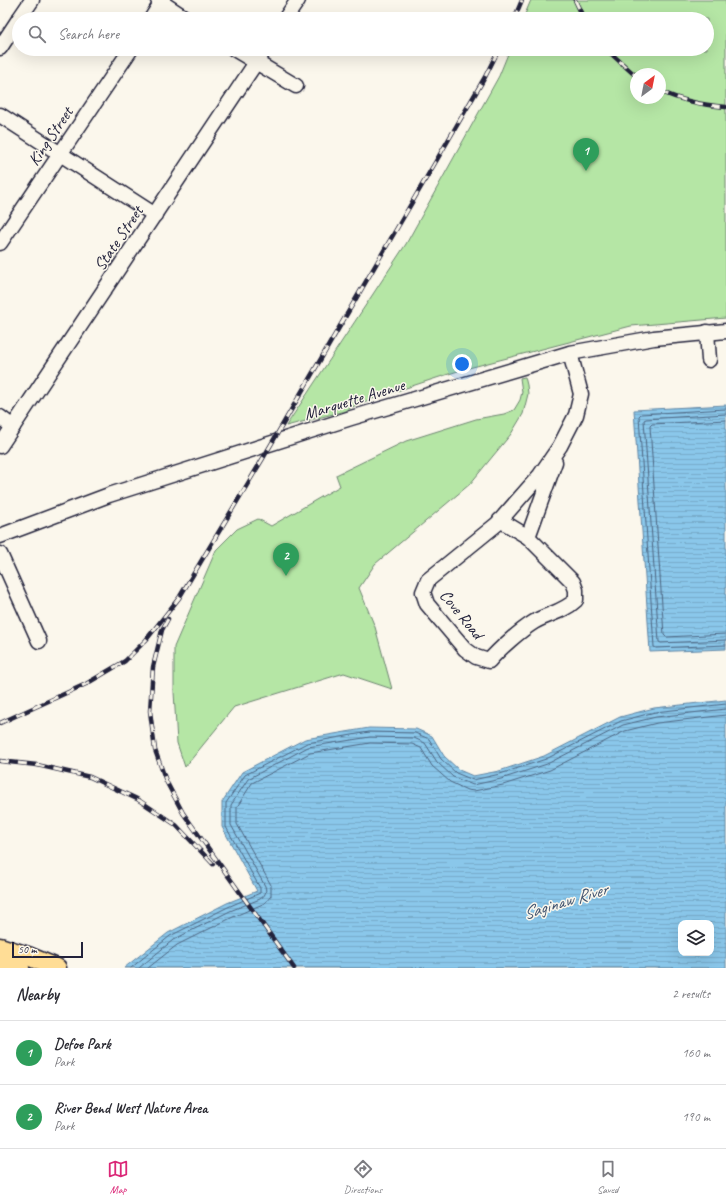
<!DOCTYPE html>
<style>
body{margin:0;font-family:Caveat,sans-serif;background:#f7f7f7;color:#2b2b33}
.controls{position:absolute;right:12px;bottom:12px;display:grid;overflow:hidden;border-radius:8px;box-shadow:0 4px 16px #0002}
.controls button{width:36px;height:36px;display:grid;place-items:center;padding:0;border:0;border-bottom:1px solid #e1e1e2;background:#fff;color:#2b2b33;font:20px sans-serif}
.compass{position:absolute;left:630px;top:68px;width:36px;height:36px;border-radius:50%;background:#fff;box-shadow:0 4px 16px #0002;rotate:32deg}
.scale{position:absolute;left:12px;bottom:10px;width:71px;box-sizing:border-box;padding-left:4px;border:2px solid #22223b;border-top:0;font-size:11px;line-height:14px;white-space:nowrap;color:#22223b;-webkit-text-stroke:3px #fbf7ec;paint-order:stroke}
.you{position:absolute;left:462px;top:364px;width:14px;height:14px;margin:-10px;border:3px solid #fff;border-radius:50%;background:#1a73e8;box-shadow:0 0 0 6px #1a73e833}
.badge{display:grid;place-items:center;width:26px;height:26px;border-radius:50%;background:#db2777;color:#fff;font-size:13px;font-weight:700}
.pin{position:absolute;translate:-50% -33px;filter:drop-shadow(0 1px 2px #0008)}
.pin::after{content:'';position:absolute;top:21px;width:14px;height:12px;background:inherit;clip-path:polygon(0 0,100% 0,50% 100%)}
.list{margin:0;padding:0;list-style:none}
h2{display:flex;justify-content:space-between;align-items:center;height:52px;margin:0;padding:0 16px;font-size:17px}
h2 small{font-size:13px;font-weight:400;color:#7c7c81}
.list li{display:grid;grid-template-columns:26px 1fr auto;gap:12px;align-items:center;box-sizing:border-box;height:64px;padding:0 16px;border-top:1px solid #e1e1e2}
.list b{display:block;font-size:15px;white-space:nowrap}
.list p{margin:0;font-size:13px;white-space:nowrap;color:#7c7c81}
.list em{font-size:13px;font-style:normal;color:#7c7c81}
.icon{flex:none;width:22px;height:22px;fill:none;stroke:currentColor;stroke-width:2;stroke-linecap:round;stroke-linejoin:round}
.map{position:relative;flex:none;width:726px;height:968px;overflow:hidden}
.search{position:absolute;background:#fff;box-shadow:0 4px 16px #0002;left:12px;right:12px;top:12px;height:44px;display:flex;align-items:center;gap:10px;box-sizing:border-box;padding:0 14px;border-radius:22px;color:#7c7c81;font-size:15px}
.sheet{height:180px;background:#fff}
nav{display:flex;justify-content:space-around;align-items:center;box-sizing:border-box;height:56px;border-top:1px solid #e1e1e2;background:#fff;font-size:11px;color:#7c7c81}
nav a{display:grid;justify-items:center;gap:2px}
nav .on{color:#db2777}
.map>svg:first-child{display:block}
</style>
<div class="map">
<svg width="726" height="968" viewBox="0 0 726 968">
<defs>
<pattern id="water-rules" width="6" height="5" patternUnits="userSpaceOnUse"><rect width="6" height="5" fill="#8ac7ea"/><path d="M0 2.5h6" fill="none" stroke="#77abca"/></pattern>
</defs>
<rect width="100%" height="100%" fill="#fbf7ec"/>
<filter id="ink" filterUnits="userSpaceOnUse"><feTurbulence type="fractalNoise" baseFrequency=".025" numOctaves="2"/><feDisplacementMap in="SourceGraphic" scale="8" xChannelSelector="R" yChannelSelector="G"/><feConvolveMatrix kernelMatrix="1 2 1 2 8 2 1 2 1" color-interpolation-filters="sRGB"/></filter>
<g filter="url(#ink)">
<!-- green -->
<g fill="#b5e6a5" stroke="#6c8470" fill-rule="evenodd">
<path d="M531 0H726V318L631 326 461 370 360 403 345 411 286 426 406 244 499 76 510 49H707V19H523ZM636 74H660V98H636Z"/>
<polygon points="525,377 527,385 528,394 523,414 511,434 470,484 375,564 359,588 375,627 392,689 344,673 234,707 185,767 177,743 174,692 174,647 216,550 237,529 258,519 271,526 340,486 336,475 406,441 476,419 504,414 514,410 520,400 522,392 520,378"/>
</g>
<!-- water -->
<g fill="url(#water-rules)" stroke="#6085a4" fill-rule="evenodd">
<polygon points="726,405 726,649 650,652 634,410"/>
<path d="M726 700V968H124L168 933 227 903 257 891 222 827V802L242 772 305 739 369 728 416 729 432 736 444 756 459 770 473 776 499 771 544 756 620 717 654 708ZM681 923H711V953H681Z"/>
</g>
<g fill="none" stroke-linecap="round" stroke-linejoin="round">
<!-- shore -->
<g stroke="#4c6481" stroke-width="1">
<polyline points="726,409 641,414 639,416 654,647 656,648 726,645"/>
<polyline points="726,414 646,419 644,420 659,642 661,643 726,640"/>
<polyline points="726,420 652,424 650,426 664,635 666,637 726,634"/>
<polyline points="131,968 170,936 228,907 260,893 260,888 226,827 226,803 245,775 307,743 369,732 415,733 429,739 441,759 456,773 473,780 500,774 546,759 621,721 655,712 726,704"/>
<path d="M139 968 173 940 230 911 260 899C265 896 267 892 265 886L231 825V805L248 779 308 747 370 737 414 738 425 743 437 762 453 777 473 785 501 779 547 764 623 725 656 717 726 709"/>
<polyline points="148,968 177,945 233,917 265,903 271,896 271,885 237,824 237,807 252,783 310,753 370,743 412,744 421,748 432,766 450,782 467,790 474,791 503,785 550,770 625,731 657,723 726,715"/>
</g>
<!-- minor casing -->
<g stroke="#22223b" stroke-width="17">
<g id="minor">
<polyline points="158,0 187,19"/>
<polyline points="19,19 32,0"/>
<polyline points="151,19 163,0"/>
<polyline points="285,19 298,0"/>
<polyline points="0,48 19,19"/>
<polyline points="234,49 296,86"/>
<polyline points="0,115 155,215"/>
<polyline points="0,243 131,49"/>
<polyline points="707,332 709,360"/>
<polyline points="0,417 13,427"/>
<polyline points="0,446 265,49"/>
<path d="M500 520 528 537 573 582 576 590V600C562 613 549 613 534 622 521 630 499 649 489 661L476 657 465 649 427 604 423 592 428 580 497 524 540 475 560 446 576 415 581 394 570 353"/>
<polyline points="0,536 109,495 351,418 570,353 654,338 726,331"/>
<polyline points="528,537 555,462"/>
<polyline points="0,554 39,641"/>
</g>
</g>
<!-- major casing -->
<g stroke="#22223b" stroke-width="21">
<g id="major">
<polyline points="0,947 28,956 57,968"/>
<polyline points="0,961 20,968"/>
</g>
</g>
<!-- minor -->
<use href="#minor" stroke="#fbf7ec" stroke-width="14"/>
<!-- major -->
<use href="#major" stroke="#ffdd96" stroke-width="18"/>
<!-- rail casing -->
<g stroke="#22223b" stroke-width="4.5">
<g id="rail">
<polyline points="575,0 584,19"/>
<polyline points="514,19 522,0"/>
<polyline points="606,49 636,76"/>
<path d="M660 91C681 101 703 105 726 107"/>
<polyline points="168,619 162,630 153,667 150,711 155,750 166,781 183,813 294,968"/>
<polyline points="0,723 86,684 125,661 146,640 179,598 262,460 485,77 499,49"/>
<polyline points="0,761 37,765 90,777 137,799 176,825 213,864"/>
</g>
</g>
<!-- rail -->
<use href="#rail" stroke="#fbf7ec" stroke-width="3" stroke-dasharray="9" stroke-linecap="butt"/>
</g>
</g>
<g text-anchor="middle" stroke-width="3" stroke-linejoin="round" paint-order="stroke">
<!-- street labels -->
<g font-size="17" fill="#22223b" stroke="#fbf7ec">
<text transform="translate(50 136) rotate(-56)" y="6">King Street</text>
<text transform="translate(118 238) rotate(-56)" y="6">State Street</text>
<text transform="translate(354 399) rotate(-17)" y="6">Marquette Avenue</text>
<text transform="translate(462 614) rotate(51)" y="6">Cove Road</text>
</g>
<!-- water labels -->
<g font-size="18" font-style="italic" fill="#415470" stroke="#fbf7ec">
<text transform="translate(565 901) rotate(-17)" y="6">Saginaw River</text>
</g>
</g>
</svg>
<div class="controls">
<button><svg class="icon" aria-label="layers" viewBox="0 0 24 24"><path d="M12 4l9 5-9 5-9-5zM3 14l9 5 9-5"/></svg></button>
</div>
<svg class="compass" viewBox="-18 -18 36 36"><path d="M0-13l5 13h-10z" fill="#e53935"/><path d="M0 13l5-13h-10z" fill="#7c7c81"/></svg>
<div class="scale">50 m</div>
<div class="you"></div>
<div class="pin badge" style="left:586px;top:171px;background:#2e9e5b">1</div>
<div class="pin badge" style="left:286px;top:576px;background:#2e9e5b">2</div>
<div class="search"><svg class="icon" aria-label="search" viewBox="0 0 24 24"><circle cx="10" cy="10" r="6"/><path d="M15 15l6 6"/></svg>Search here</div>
</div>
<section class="sheet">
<h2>Nearby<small>2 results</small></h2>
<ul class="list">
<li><span class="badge" style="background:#2e9e5b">1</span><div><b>Defoe Park</b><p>Park</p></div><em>160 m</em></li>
<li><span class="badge" style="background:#2e9e5b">2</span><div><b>River Bend West Nature Area</b><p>Park</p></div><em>190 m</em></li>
</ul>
</section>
<nav>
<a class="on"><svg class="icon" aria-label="map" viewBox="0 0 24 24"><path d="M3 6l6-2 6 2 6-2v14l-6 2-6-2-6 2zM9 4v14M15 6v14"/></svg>Map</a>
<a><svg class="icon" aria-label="directions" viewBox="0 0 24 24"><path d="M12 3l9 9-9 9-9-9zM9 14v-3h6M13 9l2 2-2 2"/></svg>Directions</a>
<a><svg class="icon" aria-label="saved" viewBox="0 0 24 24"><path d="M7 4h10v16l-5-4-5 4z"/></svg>Saved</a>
</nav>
